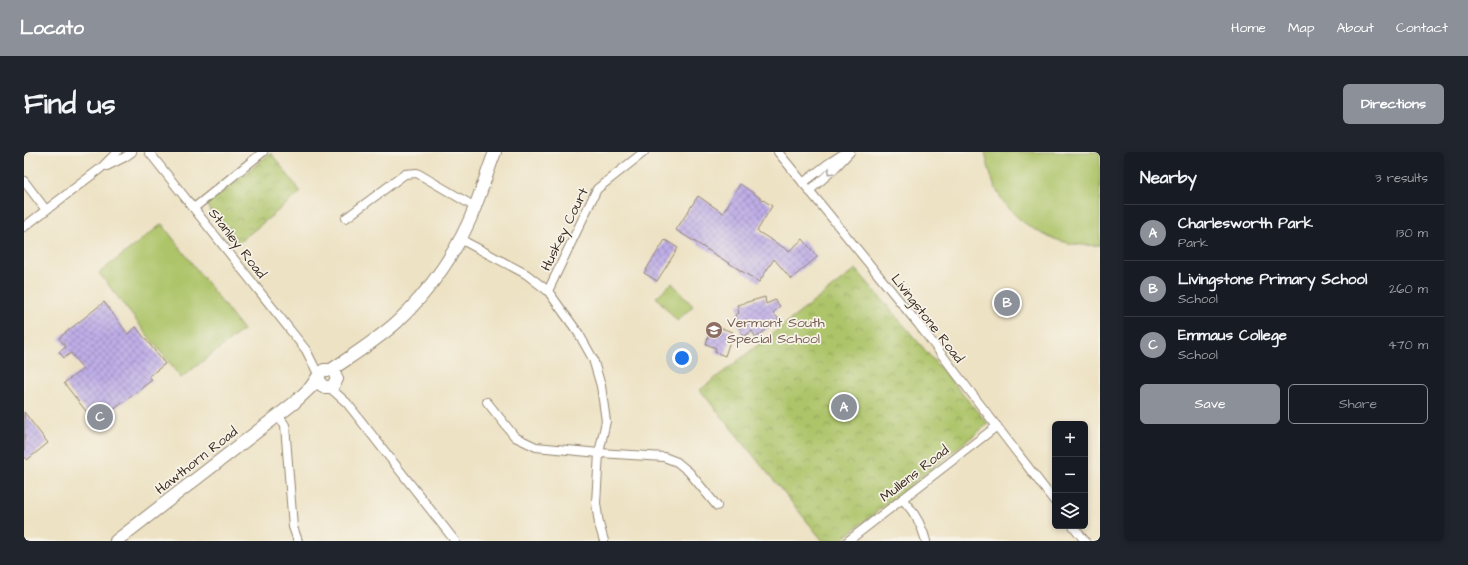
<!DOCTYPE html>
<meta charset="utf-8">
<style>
body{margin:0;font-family:"Architects Daughter",sans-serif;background:#20242c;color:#f1f3f6}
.controls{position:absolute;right:12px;bottom:12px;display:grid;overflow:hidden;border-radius:6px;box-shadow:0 2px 6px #0003}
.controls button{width:36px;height:36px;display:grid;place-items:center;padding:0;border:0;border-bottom:1px solid #363941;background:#171b24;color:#f1f3f6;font:20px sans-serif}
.you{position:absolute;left:658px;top:206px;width:14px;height:14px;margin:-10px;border:3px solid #fff;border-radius:50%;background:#1a73e8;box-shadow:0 0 0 6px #1a73e833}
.badge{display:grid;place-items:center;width:26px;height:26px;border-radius:50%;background:#8c9099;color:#fff;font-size:13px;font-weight:700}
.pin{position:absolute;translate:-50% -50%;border:2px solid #fff;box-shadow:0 1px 4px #0006}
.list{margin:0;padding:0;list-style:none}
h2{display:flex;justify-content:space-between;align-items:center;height:52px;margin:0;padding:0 16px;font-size:17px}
h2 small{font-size:13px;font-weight:400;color:#9ea1a6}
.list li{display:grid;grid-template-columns:26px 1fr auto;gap:12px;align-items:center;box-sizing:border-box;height:56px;padding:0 16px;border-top:1px solid #363941}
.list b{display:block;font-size:15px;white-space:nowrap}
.list p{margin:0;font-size:13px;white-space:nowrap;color:#9ea1a6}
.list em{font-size:13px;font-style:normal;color:#9ea1a6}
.actions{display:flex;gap:8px;padding:12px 16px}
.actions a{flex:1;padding:9px 0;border:1px solid #8c9099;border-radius:6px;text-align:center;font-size:14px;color:#8c9099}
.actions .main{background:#8c9099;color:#fff}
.icon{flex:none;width:22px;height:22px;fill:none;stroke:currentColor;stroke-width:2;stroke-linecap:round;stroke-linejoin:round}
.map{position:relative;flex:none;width:1076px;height:389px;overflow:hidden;border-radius:6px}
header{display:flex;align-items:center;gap:24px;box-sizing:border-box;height:56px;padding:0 20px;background:#8c9099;color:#fff}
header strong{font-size:19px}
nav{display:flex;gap:22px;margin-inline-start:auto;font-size:14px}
.intro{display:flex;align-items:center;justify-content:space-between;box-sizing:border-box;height:96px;padding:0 24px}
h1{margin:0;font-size:28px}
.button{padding:10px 18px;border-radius:6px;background:#8c9099;color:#fff;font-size:14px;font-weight:700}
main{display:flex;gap:24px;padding:0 24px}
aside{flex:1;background:#171b24;border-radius:6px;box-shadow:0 2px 6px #0003}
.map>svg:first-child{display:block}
</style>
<header>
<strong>Locato</strong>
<nav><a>Home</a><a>Map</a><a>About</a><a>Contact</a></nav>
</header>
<div class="intro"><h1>Find us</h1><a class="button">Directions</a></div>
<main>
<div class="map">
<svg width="1076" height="389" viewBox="0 0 1076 389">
<defs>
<pattern id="park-crowns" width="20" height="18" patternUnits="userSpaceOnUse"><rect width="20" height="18" fill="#adc469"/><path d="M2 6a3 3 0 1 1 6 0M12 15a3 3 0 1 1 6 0" fill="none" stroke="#8e9f56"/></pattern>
<pattern id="building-cross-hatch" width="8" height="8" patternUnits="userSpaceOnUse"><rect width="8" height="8" fill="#beade7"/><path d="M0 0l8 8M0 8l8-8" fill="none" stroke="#9c8dbb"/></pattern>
</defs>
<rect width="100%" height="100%" fill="#f7f3e8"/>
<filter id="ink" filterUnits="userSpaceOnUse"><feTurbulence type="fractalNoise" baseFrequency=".025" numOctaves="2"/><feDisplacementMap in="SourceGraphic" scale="8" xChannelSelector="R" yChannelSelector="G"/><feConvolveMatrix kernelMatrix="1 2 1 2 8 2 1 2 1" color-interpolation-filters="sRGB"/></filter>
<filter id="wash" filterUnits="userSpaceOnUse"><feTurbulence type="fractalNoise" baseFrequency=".012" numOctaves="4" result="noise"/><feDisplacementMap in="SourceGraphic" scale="16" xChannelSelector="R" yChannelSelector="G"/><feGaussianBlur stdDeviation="0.9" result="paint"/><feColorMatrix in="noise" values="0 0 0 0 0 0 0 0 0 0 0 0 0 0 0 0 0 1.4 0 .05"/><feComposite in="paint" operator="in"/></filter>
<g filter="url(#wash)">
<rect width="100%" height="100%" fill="#ede2c4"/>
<!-- grass -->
<g fill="#adc469" stroke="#747744">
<path d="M961 0H1076V93C1038 97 993 76 974 41 967 29 964 13 961 0Z"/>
<polygon points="138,72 219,178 157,226 75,121"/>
<polygon points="648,131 669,154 653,169 632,145"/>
</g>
<!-- park -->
<g fill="url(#park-crowns)" stroke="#747744">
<polygon points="247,1 277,40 213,92 182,53"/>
<polygon points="832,117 964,272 816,389 799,389 676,238"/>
</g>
<g id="blocks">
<!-- building -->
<g fill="url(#building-cross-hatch)">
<polygon points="716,32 748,54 733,79 765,99 779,87 793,105 767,127 750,107 735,130 652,78 674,44 699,61"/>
<polygon points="641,88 654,96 633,129 620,121"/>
<polygon points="741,145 742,152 751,148 756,154 749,161 755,167 732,186 728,179 719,185 711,163 715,161 713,153"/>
<polygon points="80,150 104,182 112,175 141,212 125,224 128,228 84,262 81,258 69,268 40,231 59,217 47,201 40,206 35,200 42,195 35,186"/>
<polygon points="688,173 709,180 701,204 691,200 692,196 682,192"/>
<polygon points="0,260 24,291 3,308 0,304"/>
</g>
</g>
</g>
<g filter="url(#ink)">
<use href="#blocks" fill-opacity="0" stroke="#948671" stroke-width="1"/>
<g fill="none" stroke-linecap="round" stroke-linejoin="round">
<!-- street casing -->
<g stroke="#948671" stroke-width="10">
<g id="street">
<polyline points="125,0 282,198 295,224"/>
<polyline points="754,0 895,173 1031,350"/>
<polyline points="83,14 101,5 108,0"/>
<polyline points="0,29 22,58"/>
<polyline points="779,31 805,11 822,0"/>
<polyline points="785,39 808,19 826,0"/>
<polyline points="170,56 239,0"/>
<polyline points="322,66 381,22 393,21 451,55"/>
<polyline points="0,75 77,16 93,0"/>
<polyline points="436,87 502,122 524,139 555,182 569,207 577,234 582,269 575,301 572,351 575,372 580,389"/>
<polyline points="524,139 573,37 620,0"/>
<polyline points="305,235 323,251 431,389"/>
<polyline points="463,250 491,285 512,295 575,301 640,305 653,310 665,320 693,354"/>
<polyline points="254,263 261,273 269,375 274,389"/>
<path d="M878 347C889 358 898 374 902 389"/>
<polyline points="1049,374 1061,389"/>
<polyline points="824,389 973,274"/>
</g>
</g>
<!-- secondary casing -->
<g stroke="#948671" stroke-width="14">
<g id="secondary">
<path d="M307 218C329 203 353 188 373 170 406 139 435 97 451 55 458 37 464 18 471 0"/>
<polyline points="92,389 270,251 287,235 297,220 300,218 307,218 309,219 311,222 313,227 308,235 301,235 296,232 295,226"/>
</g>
</g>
<!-- street -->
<use href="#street" stroke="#fff" stroke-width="8"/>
<!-- secondary -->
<use href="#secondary" stroke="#fff" stroke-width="12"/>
</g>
<!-- one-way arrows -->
<defs><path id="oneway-chevron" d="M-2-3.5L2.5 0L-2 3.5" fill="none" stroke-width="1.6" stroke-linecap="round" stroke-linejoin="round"/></defs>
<use stroke="#a79f9a" href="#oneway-chevron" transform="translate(806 20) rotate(137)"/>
</g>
<!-- icons -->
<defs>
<g id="school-disc" transform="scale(0.9)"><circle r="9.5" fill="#8d6e63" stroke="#f7f3e8"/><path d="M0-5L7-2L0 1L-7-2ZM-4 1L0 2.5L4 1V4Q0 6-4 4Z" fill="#fff"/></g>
</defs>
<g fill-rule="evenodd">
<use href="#school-disc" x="690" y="178"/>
</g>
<g text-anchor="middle" stroke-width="3.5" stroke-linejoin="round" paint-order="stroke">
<!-- street labels -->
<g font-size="14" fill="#3b2a1e" stroke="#f7f3e8">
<text transform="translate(540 77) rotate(-64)" y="5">Huskey Court</text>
<text transform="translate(214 91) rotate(52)" y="5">Stanley Road</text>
<text transform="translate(904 166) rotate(52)" y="5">Livingstone Road</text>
<text transform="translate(172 308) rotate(-38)" y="5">Hawthorn Road</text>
<text transform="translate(890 321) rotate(-38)" y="5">Mullens Road</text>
</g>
<!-- education labels -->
<g font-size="14" fill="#785e54" stroke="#f7f3e8" text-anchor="start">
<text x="703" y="175">Vermont South<tspan x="703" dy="16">Special School</tspan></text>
</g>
</g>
</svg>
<div class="controls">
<button>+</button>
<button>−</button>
<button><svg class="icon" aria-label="layers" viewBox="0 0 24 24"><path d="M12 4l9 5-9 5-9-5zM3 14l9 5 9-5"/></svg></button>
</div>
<div class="you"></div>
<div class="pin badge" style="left:820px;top:255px">A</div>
<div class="pin badge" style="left:983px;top:151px">B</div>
<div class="pin badge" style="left:76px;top:265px">C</div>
</div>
<aside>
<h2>Nearby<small>3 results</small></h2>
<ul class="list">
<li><span class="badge">A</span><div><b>Charlesworth Park</b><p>Park</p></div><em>130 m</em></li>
<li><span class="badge">B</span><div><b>Livingstone Primary School</b><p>School</p></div><em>260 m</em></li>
<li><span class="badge">C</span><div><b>Emmaus College</b><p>School</p></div><em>470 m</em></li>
</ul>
<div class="actions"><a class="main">Save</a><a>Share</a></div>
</aside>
</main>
